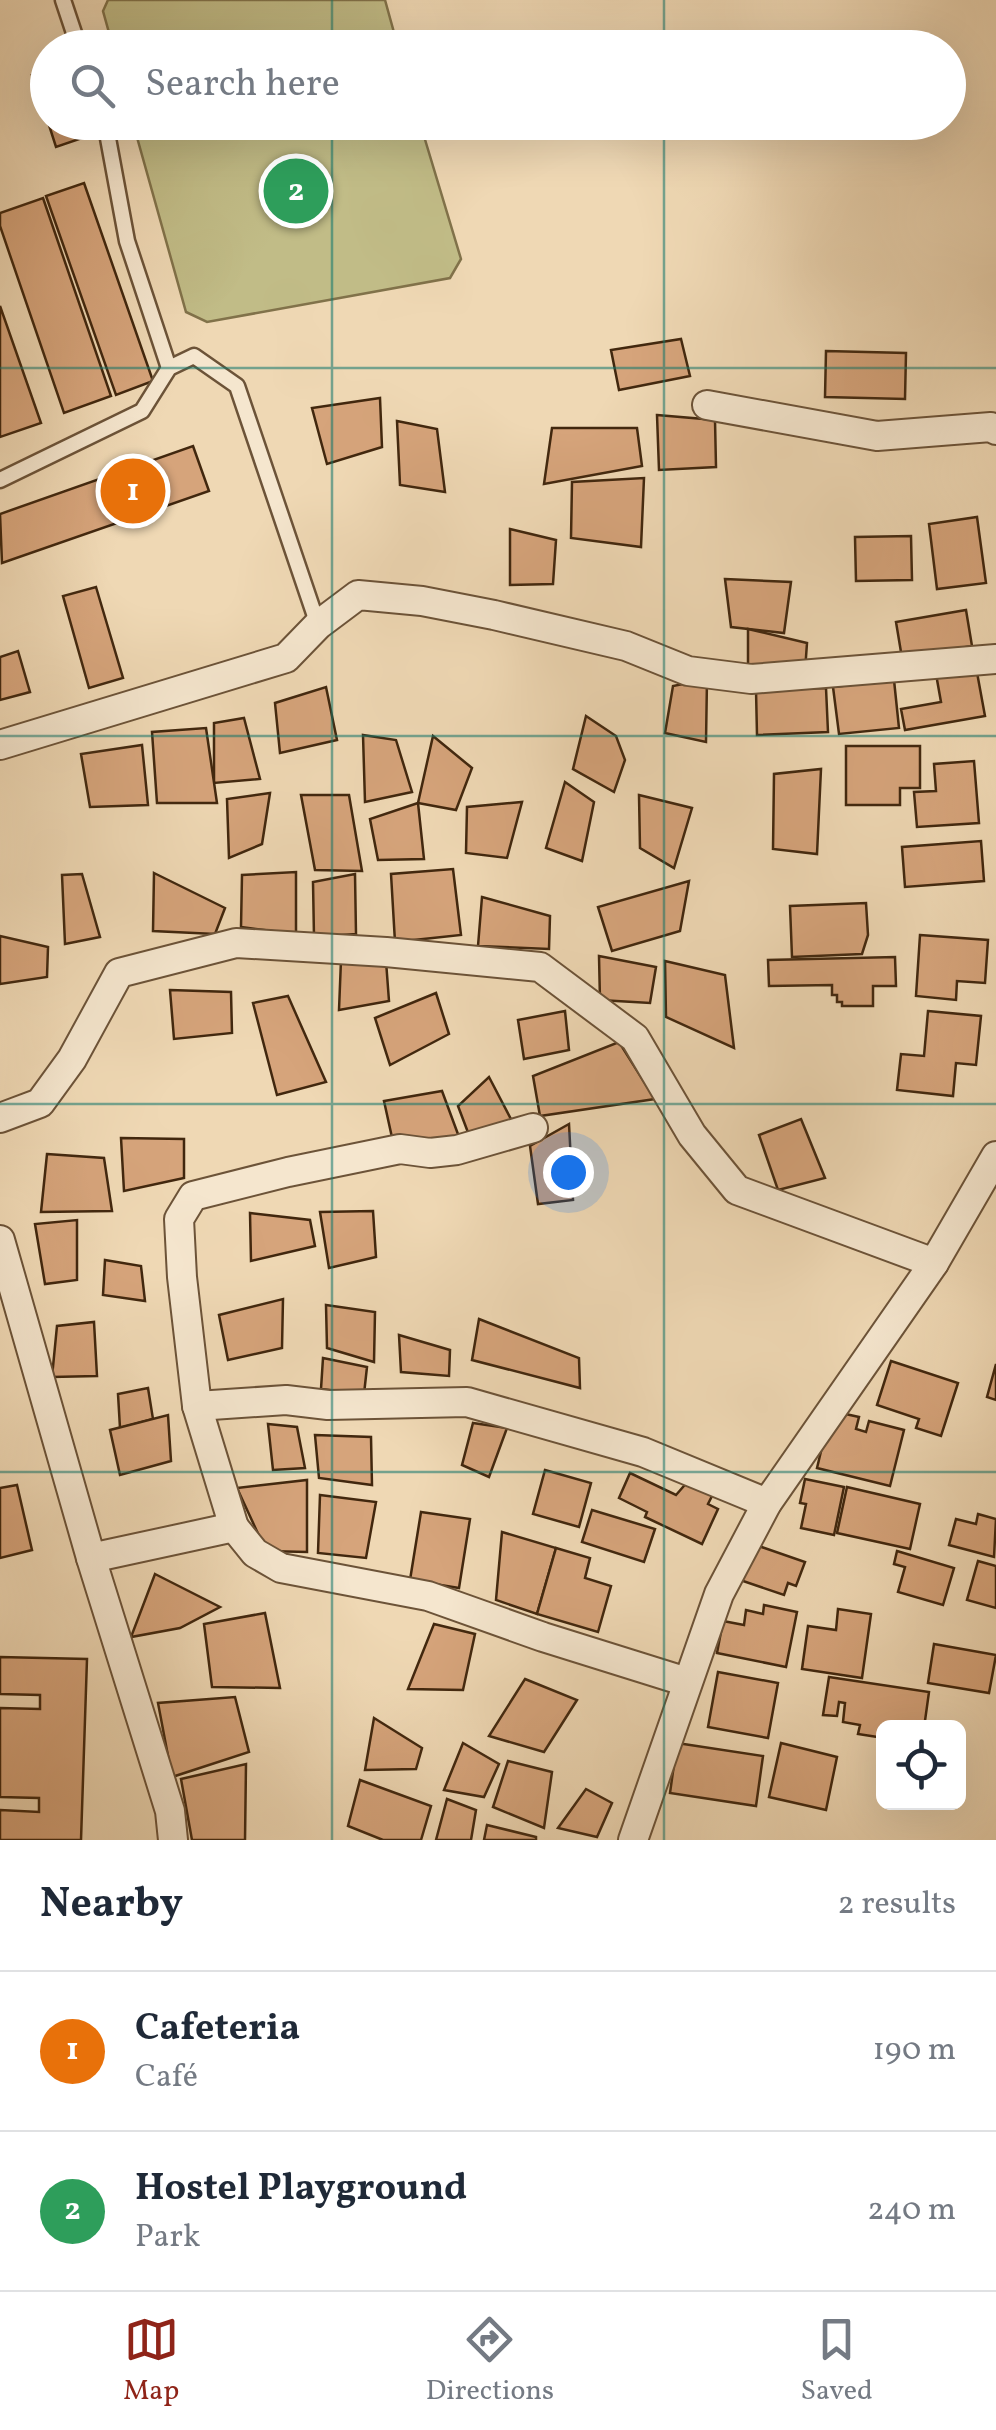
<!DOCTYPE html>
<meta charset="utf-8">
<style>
body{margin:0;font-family:Vollkorn,serif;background:#f2f2f3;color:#1f2937}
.controls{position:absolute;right:30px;bottom:30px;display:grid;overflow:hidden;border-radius:15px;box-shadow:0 10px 40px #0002}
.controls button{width:90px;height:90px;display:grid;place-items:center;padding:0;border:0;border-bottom:2px solid #e0e1e3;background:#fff;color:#1f2937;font:50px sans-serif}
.you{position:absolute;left:568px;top:1172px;width:35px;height:35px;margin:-25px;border:8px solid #fff;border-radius:50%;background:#1a73e8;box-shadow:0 0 0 15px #1a73e833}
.badge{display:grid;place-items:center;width:65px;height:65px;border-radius:50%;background:#8f2418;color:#fff;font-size:32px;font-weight:700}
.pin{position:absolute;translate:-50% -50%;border:5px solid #fff;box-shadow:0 2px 10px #0006}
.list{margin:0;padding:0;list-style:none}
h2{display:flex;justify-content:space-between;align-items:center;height:130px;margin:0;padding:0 40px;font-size:42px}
h2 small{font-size:32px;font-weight:400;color:#747a83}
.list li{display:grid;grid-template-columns:65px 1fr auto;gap:30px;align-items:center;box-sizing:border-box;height:160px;padding:0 40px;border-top:2px solid #e0e1e3}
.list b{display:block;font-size:38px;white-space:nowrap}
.list p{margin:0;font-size:32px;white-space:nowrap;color:#747a83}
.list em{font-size:32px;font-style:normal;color:#747a83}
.icon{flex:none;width:55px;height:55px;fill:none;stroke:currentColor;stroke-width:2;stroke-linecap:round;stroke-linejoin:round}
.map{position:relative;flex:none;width:996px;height:1840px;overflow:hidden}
.search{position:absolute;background:#fff;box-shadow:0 10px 40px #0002;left:30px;right:30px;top:30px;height:110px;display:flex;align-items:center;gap:25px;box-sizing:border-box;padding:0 35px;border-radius:55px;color:#747a83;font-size:38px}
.sheet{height:450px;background:#fff}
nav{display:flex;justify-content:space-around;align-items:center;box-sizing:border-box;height:140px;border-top:2px solid #e0e1e3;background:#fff;font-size:28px;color:#747a83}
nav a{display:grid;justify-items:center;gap:5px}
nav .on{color:#8f2418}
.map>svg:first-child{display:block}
</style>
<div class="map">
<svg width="996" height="1840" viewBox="0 0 996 1840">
<rect width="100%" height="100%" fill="#efd8b4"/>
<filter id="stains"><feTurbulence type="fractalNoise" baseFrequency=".002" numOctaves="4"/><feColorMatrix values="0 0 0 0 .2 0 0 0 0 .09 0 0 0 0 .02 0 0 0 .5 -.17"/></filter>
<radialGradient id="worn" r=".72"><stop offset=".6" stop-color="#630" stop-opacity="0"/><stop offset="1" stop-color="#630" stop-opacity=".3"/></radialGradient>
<!-- green -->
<g fill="#c1bc87" stroke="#81724a" stroke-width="2.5">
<polygon points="108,0 385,0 398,47 113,47 103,11"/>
<polygon points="133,123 420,123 461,259 450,278 207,322 186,312"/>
</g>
<!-- building -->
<g fill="#d6a47b" stroke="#41270e" stroke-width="2.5">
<polygon points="48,70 48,122 32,75"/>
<polygon points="48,122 90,122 94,134 56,147"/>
<polygon points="84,183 153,381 116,395 46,196"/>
<polygon points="43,198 111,396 64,413 0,226 0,213"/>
<polygon points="0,306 41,423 0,437"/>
<polygon points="681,339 690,376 619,390 611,350"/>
<polygon points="826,351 906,353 905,399 825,397"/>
<polygon points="380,398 382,447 327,464 312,408"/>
<polygon points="657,415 715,420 716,467 659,470"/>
<polygon points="397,421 437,429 445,492 400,485"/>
<polygon points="552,428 637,428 642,466 544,484"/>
<polygon points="193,446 209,491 2,563 0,514"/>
<polygon points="644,478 641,547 571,538 572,482"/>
<polygon points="977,517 986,583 937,589 929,524"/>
<polygon points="510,529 556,540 553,584 510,585"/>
<polygon points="911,536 912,580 856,581 855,537"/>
<polygon points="725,579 791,582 784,633 731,627"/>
<polygon points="96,587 123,678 89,688 63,596"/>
<polygon points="966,610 972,646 902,658 896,622"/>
<polygon points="748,629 807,643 805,671 748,665"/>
<polygon points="18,651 30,692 0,700 0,657"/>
<polygon points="976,667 985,716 905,730 901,709 941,702 936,674"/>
<polygon points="707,679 706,742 665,733 673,686"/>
<polygon points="894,680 899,728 839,734 833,687"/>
<polygon points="326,687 337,740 280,753 275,703"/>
<polygon points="826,688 828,732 757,735 756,690"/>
<polygon points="586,716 616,736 625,760 614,792 573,769"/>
<polygon points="244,718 260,779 214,783 214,723"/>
<polygon points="206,728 217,803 157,803 152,732"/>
<polygon points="363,735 396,740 412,792 365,802"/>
<polygon points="433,736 472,768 456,810 418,803"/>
<polygon points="142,745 148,805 90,807 81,754"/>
<polygon points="846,746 920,746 920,788 900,788 900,805 846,805"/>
<polygon points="974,761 979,823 917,827 914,792 936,791 934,764"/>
<polygon points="821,769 817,854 773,849 774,774"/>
<polygon points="565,782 594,802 582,861 546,848"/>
<polygon points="270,793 262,844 229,858 227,799"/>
<polygon points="301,795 349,795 362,871 315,870"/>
<polygon points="639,795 692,808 674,868 640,848"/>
<polygon points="522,802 507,858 466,853 467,807"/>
<polygon points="418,803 424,859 378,860 370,819"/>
<polygon points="981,841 984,881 905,887 902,847"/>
<polygon points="453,869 461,935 395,942 391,874"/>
<polygon points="296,872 296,934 241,927 242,875"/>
<polygon points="154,873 225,908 215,934 153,931"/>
<polygon points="82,874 100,937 65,944 62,875"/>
<polygon points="355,874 356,934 314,937 313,882"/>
<polygon points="689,881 680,931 612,951 598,907"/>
<polygon points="482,897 550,916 549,949 478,946"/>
<polygon points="866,903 868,935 862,954 792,957 790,906"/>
<polygon points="920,935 988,940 985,983 957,981 956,1000 916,996"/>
<polygon points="0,936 48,947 47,977 0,984"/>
<polygon points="599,956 656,967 650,1003 600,1000"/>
<polygon points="895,957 896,986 873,986 873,1006 842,1006 842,1002 837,1002 837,995 832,995 832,985 769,986 768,960"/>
<polygon points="341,960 386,961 389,1001 339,1010"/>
<polygon points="665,961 725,975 734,1048 666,1017"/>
<polygon points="170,990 231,992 232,1033 174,1039"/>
<polygon points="436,993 449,1034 390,1065 375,1018"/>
<polygon points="288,996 326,1082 277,1095 253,1003"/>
<polygon points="565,1011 569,1050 524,1059 518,1020"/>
<polygon points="928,1011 981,1016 976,1065 956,1063 953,1096 897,1090 901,1054 924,1056"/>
<polygon points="619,1042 655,1099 540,1116 533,1076"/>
<polygon points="489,1077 513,1123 472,1143 458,1106"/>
<polygon points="442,1091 462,1145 393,1142 384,1101"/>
<polygon points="801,1119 825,1178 778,1190 759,1135"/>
<polygon points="569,1124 573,1200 538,1204 530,1146"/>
<polygon points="121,1138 184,1139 184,1178 124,1191"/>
<polygon points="47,1154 104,1158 112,1211 41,1212"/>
<polygon points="373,1211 376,1257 329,1268 320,1212"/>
<polygon points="250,1213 310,1220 315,1246 251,1261"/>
<polygon points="77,1220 77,1280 45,1284 35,1224"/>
<polygon points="105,1260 141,1266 145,1301 103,1295"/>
<polygon points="283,1299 282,1348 228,1360 219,1315"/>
<polygon points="326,1305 375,1312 374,1362 327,1348"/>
<polygon points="479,1319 579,1358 580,1388 472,1360"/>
<polygon points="94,1322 97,1376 52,1377 57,1326"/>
<polygon points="399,1335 450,1350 449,1376 401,1372"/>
<polygon points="323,1358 367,1367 364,1394 321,1389"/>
<polygon points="891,1361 958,1383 941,1436 916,1428 919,1419 877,1405"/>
<polygon points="996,1364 996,1400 987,1397"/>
<polygon points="148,1388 153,1419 120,1428 118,1394"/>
<polygon points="841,1413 859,1417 856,1429 866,1432 869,1421 904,1430 890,1486 817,1468 829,1418"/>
<polygon points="168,1415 171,1461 120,1475 110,1430"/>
<polygon points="473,1423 507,1428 489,1477 462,1465"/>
<polygon points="268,1424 297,1427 305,1468 273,1470"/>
<polygon points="315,1435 371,1437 372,1485 319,1478"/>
<polygon points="545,1470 591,1483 579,1527 533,1514"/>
<polygon points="630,1473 676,1495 690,1479 715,1490 708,1504 718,1509 702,1544 645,1517 647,1512 619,1498"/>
<polygon points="805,1479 844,1487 834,1535 801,1528 806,1504 800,1503"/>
<polygon points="307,1480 307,1552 266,1551 237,1488"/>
<polygon points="17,1485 32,1550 0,1558 0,1488"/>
<polygon points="847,1487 920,1504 910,1549 837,1533"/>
<polygon points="320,1495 376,1502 366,1558 318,1553"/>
<polygon points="592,1510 655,1529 644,1562 582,1542"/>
<polygon points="421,1512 470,1519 459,1588 410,1580"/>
<polygon points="978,1514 996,1519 994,1557 949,1545 956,1519 976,1524"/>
<polygon points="502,1532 556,1548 537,1614 496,1600"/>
<polygon points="753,1544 805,1562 796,1586 788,1583 784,1595 740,1580"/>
<polygon points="556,1548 590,1558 585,1578 611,1586 598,1632 537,1614"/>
<polygon points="897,1551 954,1568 943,1605 898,1592 905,1567 894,1564"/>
<polygon points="978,1561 996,1566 996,1608 967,1600"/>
<polygon points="155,1574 220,1607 180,1628 131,1637"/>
<polygon points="764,1605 797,1612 786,1667 717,1653 723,1621 744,1625 746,1610 763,1614"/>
<polygon points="838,1609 871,1614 862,1678 802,1669 808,1626 836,1630"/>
<polygon points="265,1613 280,1688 212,1687 204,1624"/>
<polygon points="434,1624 475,1634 463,1690 408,1689"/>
<polygon points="934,1644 996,1655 989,1693 928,1683"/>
<polygon points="0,1657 87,1659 81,1840 0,1840 0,1810 39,1812 39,1798 0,1797 0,1708 40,1709 40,1695 0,1694"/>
<polygon points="718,1672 778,1683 768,1738 708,1727"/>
<polygon points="829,1677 929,1692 924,1728 884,1728 884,1738 858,1734 860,1725 843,1722 845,1703 839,1702 837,1716 823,1715"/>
<polygon points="525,1679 577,1700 544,1752 489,1736"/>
<polygon points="235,1697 249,1752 172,1777 158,1703"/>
<polygon points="374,1718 422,1748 416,1769 365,1770"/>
<polygon points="463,1743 499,1764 484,1797 444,1790"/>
<polygon points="677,1743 763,1756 756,1806 670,1793"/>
<polygon points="781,1743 837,1757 826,1810 769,1797"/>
<polygon points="508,1761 552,1772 544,1828 493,1807"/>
<polygon points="246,1764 245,1840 192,1840 181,1779"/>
<polygon points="360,1780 431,1806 421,1840 383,1840 348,1826"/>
<polygon points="586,1789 612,1803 597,1837 558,1828"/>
<polygon points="447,1799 476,1810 471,1840 436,1840"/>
<polygon points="487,1825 536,1837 536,1840 484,1840"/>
</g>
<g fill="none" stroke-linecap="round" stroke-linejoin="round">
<!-- lane casing -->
<g stroke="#6c5338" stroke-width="19">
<g id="lane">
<polyline points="63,0 79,48"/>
<polyline points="105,122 127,241 169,368"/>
<polyline points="0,480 142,411 169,368 194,356 237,386 318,625"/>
</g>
</g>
<!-- street casing -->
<g stroke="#6c5338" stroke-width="32">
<g id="street">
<polyline points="707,405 877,436 991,427 996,430"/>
<polyline points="0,745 286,658 318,625 358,595 422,601 494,615 626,646 688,671 751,679 996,659"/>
<polyline points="0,1118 40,1103 72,1059 119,973 236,943 386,952 540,967 635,1038 692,1135 737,1190 934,1263"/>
<polyline points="0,1240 91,1558"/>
<polyline points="197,1406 286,1400 328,1405 467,1402 643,1452 767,1503"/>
<polyline points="234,1527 255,1553 281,1568 428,1596 543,1637 687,1682"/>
<polyline points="173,1840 170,1811 91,1558 234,1527 197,1406 182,1277 179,1219 193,1196 288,1172 400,1149 430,1153 457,1150 533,1128"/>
<polyline points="633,1840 719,1594 767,1503 934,1263 996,1156"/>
</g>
</g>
<!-- lane -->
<use href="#lane" stroke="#f5e6ce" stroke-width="14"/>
<!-- street -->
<use href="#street" stroke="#f5e6ce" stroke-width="28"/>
</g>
<!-- grid -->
<path fill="none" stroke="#0f766e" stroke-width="2.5" stroke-opacity="0.55" d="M332 0V48M664 0V48M332 122V1840M664 122V1840M0 368H996M0 736H996M0 1104H996M0 1472H996"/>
<rect width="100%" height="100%" filter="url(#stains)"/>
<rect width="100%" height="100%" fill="url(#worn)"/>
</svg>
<div class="controls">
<button><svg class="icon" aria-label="locate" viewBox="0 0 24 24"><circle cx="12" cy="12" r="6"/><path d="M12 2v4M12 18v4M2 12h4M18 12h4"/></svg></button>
</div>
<div class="you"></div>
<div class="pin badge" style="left:133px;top:491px;background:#e8710a">1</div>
<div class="pin badge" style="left:296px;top:191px;background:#2e9e5b">2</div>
<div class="search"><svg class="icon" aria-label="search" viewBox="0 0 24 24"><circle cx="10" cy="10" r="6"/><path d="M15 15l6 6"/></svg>Search here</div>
</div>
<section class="sheet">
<h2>Nearby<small>2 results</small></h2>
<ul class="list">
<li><span class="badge" style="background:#e8710a">1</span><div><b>Cafeteria</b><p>Café</p></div><em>190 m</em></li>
<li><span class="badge" style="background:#2e9e5b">2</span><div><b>Hostel Playground</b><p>Park</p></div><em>240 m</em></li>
</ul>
</section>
<nav>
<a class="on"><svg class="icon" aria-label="map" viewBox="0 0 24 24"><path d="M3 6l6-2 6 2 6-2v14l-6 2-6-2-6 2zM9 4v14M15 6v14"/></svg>Map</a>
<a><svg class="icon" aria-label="directions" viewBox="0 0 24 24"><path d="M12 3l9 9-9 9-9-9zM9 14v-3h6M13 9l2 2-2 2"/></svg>Directions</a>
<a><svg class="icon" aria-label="saved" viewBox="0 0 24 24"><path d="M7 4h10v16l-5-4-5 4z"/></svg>Saved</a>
</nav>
